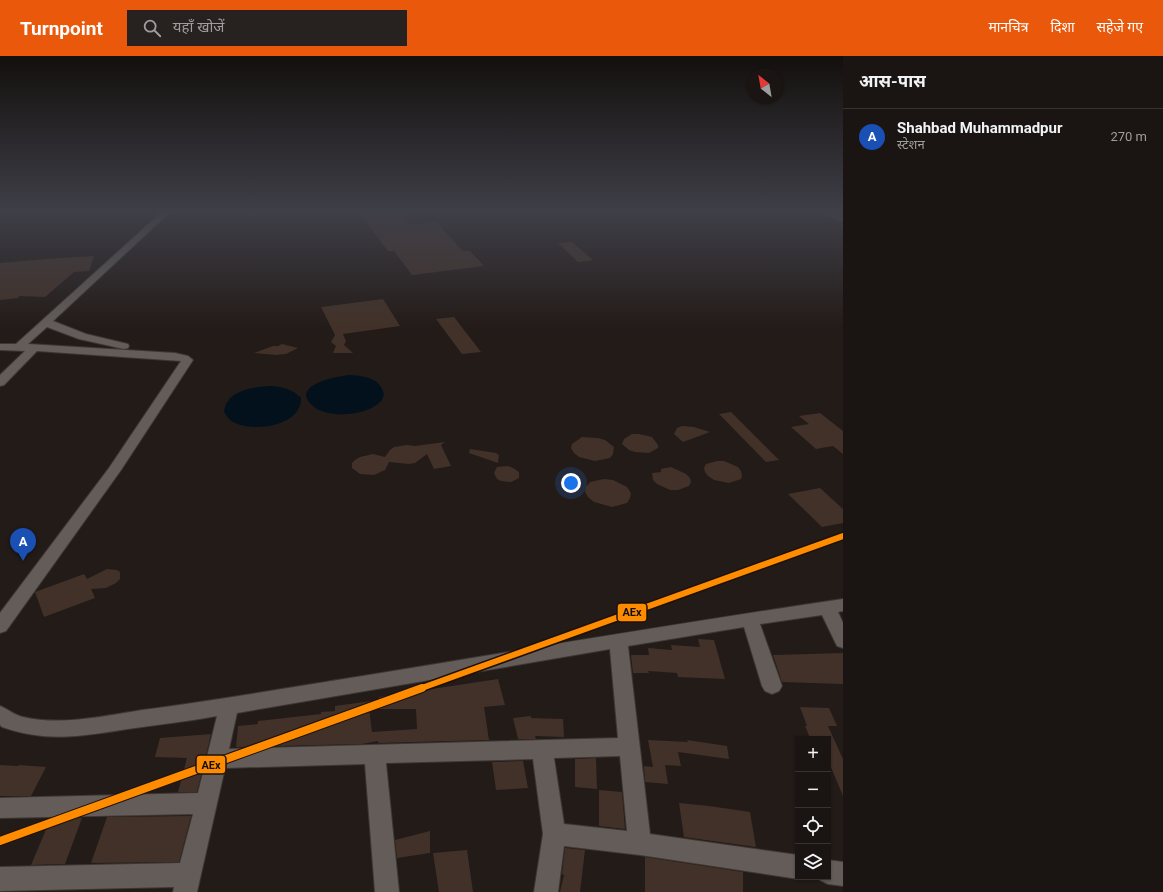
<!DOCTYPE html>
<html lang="hi">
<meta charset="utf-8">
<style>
body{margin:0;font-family:Roboto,"Noto Sans Devanagari",sans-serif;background:#272120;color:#f1f3f6}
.controls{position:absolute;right:12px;bottom:12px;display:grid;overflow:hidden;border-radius:0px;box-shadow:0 1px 3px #0004}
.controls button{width:36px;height:36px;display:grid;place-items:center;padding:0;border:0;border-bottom:1px solid #383332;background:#1a1412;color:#f1f3f6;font:20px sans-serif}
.compass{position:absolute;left:747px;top:12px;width:36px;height:36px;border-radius:50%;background:#1a1412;box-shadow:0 1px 3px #0004;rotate:329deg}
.you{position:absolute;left:571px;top:427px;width:14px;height:14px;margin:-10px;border:3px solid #fff;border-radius:50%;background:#1a73e8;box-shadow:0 0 0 6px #1a73e833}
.badge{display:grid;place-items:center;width:26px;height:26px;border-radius:50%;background:#ea580c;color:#fff;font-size:13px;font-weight:700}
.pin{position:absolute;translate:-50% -33px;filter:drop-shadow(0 1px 2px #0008)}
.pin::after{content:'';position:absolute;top:21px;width:14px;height:12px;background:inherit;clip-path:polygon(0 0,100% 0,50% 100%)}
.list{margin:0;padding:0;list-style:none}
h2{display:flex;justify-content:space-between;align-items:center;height:52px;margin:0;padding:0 16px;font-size:17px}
h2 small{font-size:13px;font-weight:400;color:#9f9e9f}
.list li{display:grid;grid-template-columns:26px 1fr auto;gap:12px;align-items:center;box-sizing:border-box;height:56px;padding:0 16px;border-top:1px solid #383332}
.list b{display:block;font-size:15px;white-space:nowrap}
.list p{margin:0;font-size:13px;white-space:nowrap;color:#9f9e9f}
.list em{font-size:13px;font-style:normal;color:#9f9e9f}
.icon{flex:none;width:22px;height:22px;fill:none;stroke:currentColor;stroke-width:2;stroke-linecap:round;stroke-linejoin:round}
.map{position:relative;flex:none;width:843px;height:836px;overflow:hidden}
header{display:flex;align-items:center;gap:24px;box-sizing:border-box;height:56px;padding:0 20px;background:#ea580c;color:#fff}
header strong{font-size:19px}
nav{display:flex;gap:22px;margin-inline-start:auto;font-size:14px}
.search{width:280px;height:36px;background:#272120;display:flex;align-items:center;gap:10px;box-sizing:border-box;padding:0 14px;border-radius:0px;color:#9f9e9f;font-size:15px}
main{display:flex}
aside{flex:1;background:#1a1412}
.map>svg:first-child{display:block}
</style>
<header>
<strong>Turnpoint</strong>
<div class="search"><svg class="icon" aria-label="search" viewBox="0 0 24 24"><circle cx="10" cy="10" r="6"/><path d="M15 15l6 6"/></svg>यहाँ खोजें</div>
<nav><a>मानचित्र</a><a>दिशा</a><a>सहेजे गए</a></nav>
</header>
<main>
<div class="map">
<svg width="843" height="836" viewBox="0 0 843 836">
<rect width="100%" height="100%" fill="#231b18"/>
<!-- water -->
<g fill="#03111d">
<path d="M350 319C365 320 381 322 384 339 383 341 382 345 380 346 367 360 327 363 313 350 289 329 337 320 350 319Z"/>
<path d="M271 330C283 331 292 333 301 342 302 371 249 378 230 364 228 362 226 359 224 356 226 334 253 331 271 330Z"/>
</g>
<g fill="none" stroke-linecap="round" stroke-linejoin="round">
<!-- taxiway -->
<polygon fill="#403936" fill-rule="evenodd" points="822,155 843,155 843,167 824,159"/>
</g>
<!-- building -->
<g fill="#413128" fill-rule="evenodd">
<polygon points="358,155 398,155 410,169 436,166 463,195 470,195 484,210 412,219 394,195 388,195"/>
<polygon points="572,186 593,204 578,206 558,187"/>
<polygon points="94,200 89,215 74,216 45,241 19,240 18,242 0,244 0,207 47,203"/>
<polygon points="383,243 400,270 343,278 346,285 344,289 353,297 333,297 336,290 331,286 335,279 321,251"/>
<polygon points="454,261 481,296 462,298 436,263"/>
<polygon points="282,288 298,292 286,298 276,299 254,297 273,290 278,290"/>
<polygon points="731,356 779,404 766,406 719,358"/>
<polygon points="820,357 843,375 843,398 833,390 816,393 791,371 809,368 799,360"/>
<polygon points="682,370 694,371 710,376 683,386 674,378 677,372"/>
<polygon points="632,378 639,378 652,381 658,389 658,392 649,397 635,396 629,394 622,388 624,383"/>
<polygon points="582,381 598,382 605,384 614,391 613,398 610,402 595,405 579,401 574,397 571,392 572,388"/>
<polygon points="445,386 441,389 451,410 434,413 427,398 415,407 409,408 389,406 385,414 374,419 360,418 352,412 352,407 355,404 360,401 373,398 385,401 390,394 394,391 407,389 415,390"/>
<polygon points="470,393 496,397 499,399 498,407 469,397"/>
<polygon points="717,405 724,405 738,411 741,415 742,420 741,423 729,427 714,424 708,420 705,416 704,412 706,408"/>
<polygon points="508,410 513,412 519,416 519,422 511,426 501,425 497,423 494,417 497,411"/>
<polygon points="671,411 686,418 690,422 691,426 689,430 678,434 670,434 657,428 653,424 652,417 661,416 661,413"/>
<polygon points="604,423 613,424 627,431 631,437 630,442 627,447 612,451 594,446 588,441 585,436 586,431 590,426"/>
<polygon points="820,432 843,453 843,467 822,471 788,438"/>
<polygon points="107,513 117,514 120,516 120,523 116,527 106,532 91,533 95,542 44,561 35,536 84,518 87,523"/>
<polygon points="698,583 714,584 725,623 678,621 677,617 648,615 649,617 633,617 631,599 649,599 648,592 672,594 671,589 700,591"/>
<polygon points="843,597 843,628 782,626 773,599"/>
<path d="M498 623 505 649 484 651 489 684 378 687V685L362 688 236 691 238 670 258 668V665L321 658V656L335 655V650L379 644V641ZM369 653H416L417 673 372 676Z"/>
<polygon points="800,651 829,652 837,670 828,670 843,703 843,740 828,704 828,683 810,682 805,670 807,670"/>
<polygon points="531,660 531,662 563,663 564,681 535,680 536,683 518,683 513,662"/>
<polygon points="211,678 197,736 178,736 187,702 155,701 160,682"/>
<polygon points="648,684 688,686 687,684 727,690 729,703 678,696 681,710 665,709 668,728 645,726 644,710 653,711"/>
<polygon points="596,702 597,733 575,731 575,703"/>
<polygon points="523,705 528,732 496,734 492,706"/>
<polygon points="0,709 18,710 19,709 46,711 31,740 0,740"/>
<polygon points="599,734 622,736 625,773 599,770"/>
<polygon points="679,747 709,750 750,756 756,791 684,781"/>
<polygon points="191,760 179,806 91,807 107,761"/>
<polygon points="51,762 82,762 65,808 31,809"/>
<polygon points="430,775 430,797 397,802 395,784"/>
<polygon points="565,792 585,794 580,836 560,836 564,819 562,818"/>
<polygon points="467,794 473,836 439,836 433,797"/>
<polygon points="645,801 743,816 743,836 645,836"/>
</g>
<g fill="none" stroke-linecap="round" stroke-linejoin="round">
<!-- minor casing -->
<g stroke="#3d3734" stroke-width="2">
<g id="minor">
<polygon points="163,155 171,155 53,265 86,278 128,288 129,290 128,292 124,293 79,283 47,271 28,288 175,297 188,300 193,304 121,414 6,575 0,577 0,557 109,412 181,305 37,295 4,329 0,330 0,319 25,295 0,294 0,288 16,288"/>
<path d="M843 543V555L838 556 843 567V592L837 590 822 559 760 568 782 630 779 635 772 638 765 635 762 630 744 571 628 590 650 778 798 799V821H802L798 823 640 799 564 790 558 836H534L543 778 533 703 386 707 399 836H375L365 708 225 712 197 836H173L174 831 0 835V811L180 807 193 758 0 762V742L198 737 217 660C190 665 162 668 135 672 86 679 50 688 2 671L0 669V650C8 653 14 659 23 661 61 670 104 660 142 654 212 645 281 633 350 622 515 595 679 567 843 543ZM610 593 618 682 229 693 237 657ZM620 700 627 775 564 768 554 702Z"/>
<polygon points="828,804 843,806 843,830 828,828 820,824 818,821 828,821"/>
</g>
</g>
<!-- minor -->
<use href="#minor" fill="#635c59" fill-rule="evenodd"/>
<!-- metro-1-far1 casing -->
<g stroke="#1e110a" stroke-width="9">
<polyline id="metro-1-far1" points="419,633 843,480"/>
</g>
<!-- metro-1 casing -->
<g stroke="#1e110a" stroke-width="10">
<polyline id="metro-1" points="0,785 422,632"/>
</g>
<!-- metro-1-far1 -->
<use href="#metro-1-far1" stroke="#ff8c00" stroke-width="6"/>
<!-- metro-1 -->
<use href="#metro-1" stroke="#ff8c00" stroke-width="8"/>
</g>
<!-- sky -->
<linearGradient id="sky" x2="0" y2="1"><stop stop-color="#130f0d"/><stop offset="0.57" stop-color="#3f3f48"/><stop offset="1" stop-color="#3f3f48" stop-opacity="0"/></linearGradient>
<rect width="843" height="272" fill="url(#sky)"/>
<g stroke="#1e110a" stroke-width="1.5">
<rect x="617" y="547" width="30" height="19" rx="4" fill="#ff8c00"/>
<rect x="196" y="699" width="30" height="19" rx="4" fill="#ff8c00"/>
</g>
<g font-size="11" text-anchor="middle" font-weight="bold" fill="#111">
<text x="632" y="560">AEx</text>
<text x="211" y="713">AEx</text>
</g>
</svg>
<div class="controls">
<button>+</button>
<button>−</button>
<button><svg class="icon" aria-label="locate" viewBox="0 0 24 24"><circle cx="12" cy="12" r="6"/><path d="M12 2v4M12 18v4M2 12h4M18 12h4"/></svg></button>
<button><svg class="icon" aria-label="layers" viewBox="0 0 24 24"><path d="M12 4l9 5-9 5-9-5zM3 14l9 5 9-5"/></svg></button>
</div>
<svg class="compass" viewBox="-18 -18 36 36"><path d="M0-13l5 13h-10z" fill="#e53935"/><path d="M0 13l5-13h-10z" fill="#9f9e9f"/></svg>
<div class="you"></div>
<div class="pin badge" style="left:23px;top:505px;background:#1a4fb4">A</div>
</div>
<aside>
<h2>आस-पास<small></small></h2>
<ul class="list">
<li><span class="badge" style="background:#1a4fb4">A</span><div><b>Shahbad Muhammadpur</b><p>स्टेशन</p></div><em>270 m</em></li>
</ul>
</aside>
</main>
